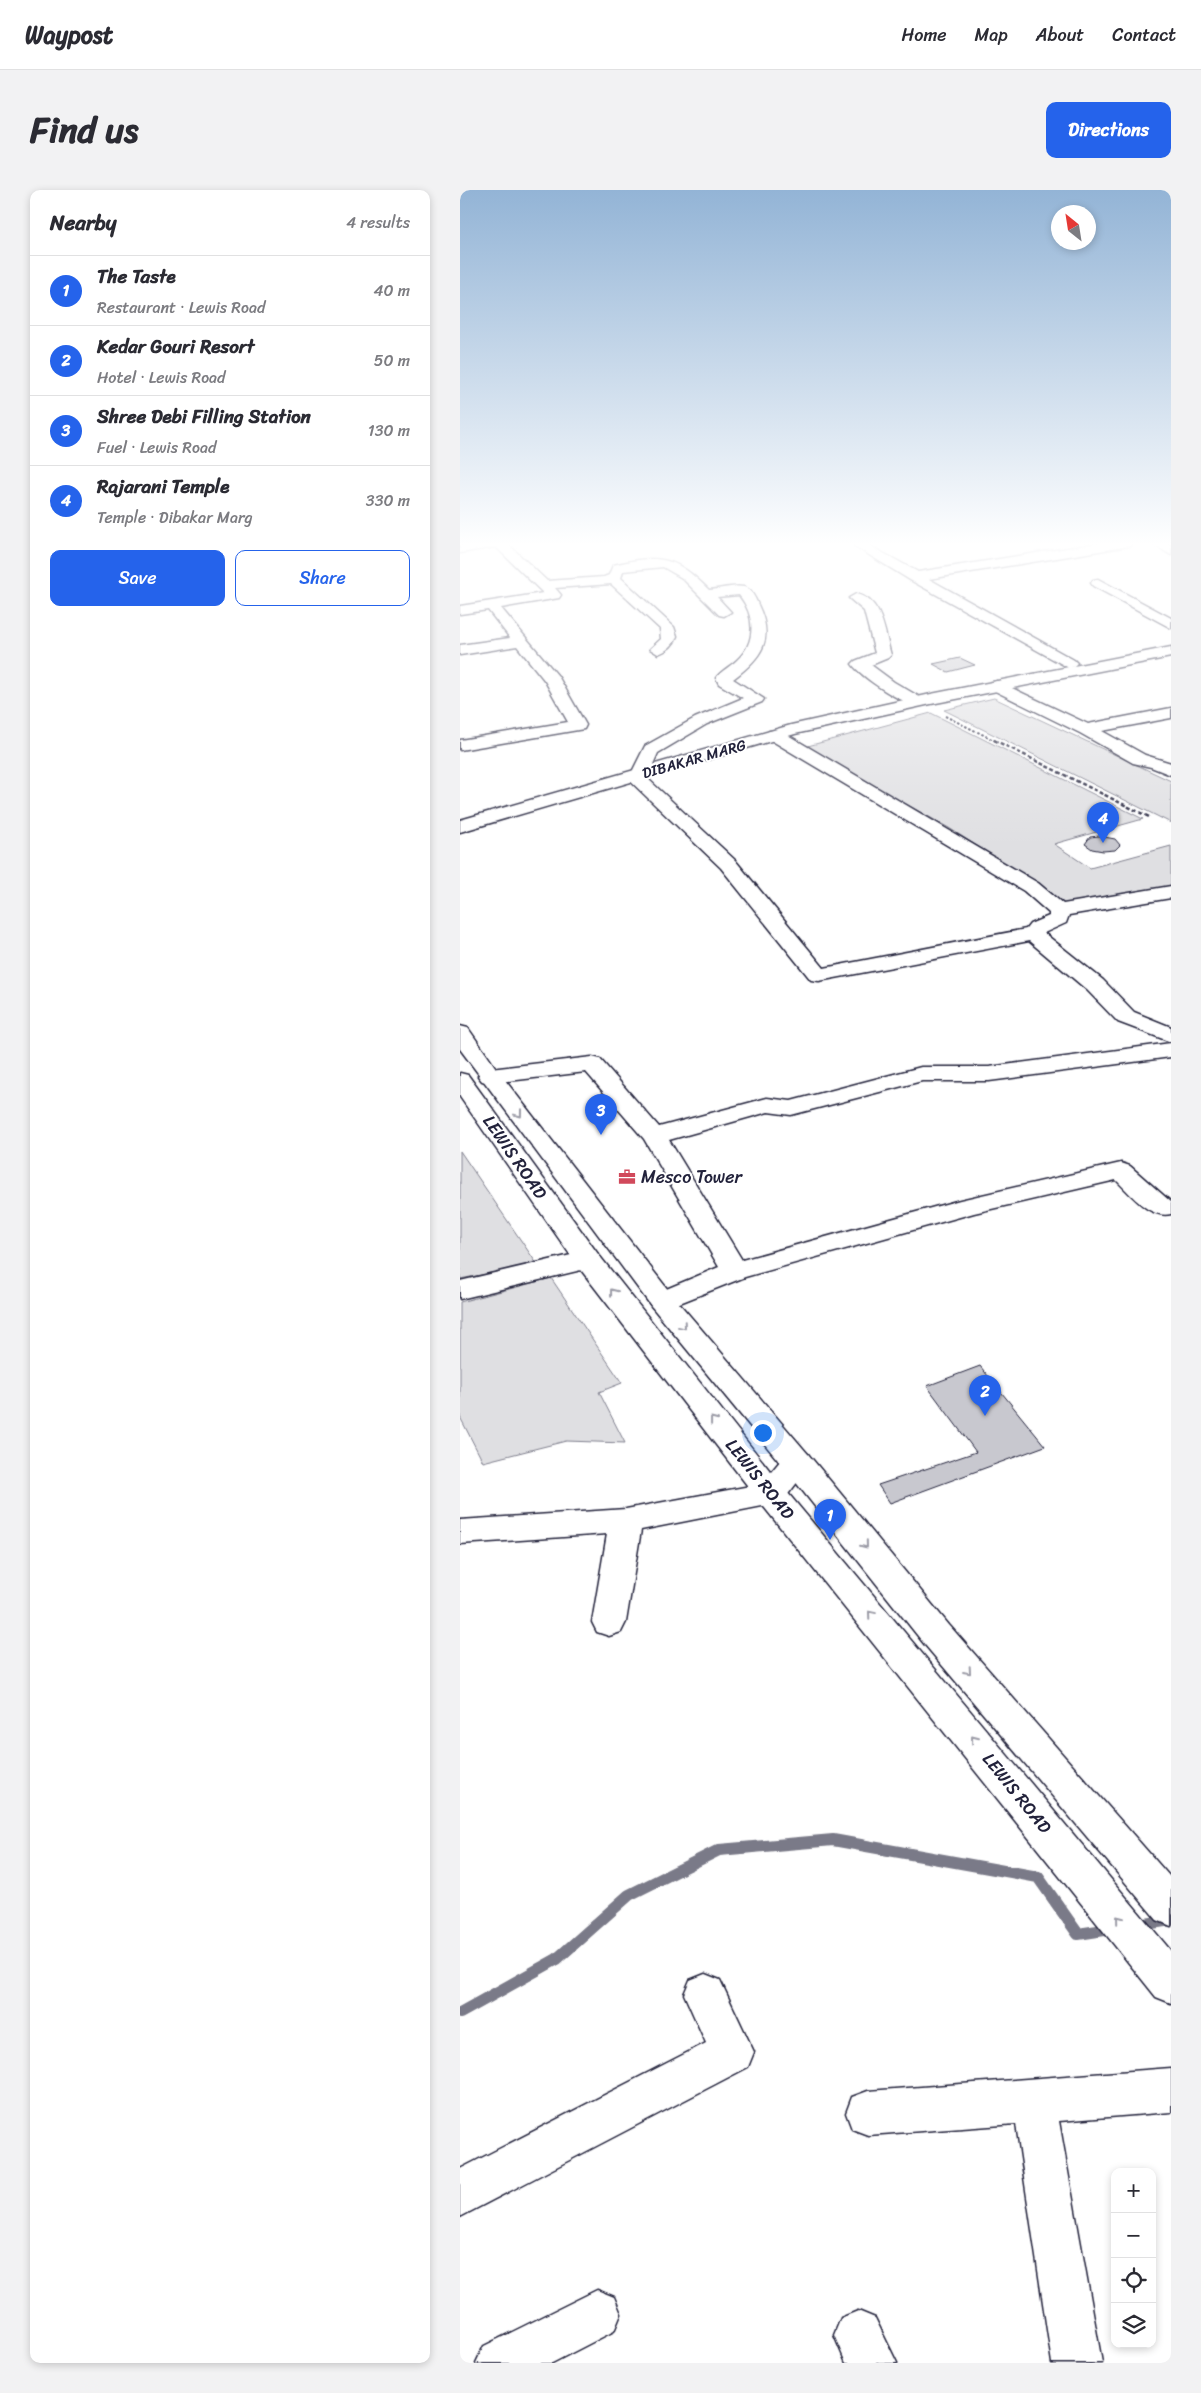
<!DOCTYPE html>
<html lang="en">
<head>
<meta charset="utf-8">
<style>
  :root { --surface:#fff; --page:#f2f2f3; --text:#2b2b33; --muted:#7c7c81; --line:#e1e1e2; --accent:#2563eb }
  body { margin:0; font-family:Sriracha,sans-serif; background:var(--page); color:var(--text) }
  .controls { position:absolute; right:15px; bottom:15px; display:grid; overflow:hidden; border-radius:10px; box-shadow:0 2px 8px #0003 }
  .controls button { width:45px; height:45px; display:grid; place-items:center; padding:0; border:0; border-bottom:1px solid var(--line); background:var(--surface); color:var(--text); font:25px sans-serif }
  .compass { position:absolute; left:591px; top:15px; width:45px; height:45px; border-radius:50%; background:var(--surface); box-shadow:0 2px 8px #0003; rotate:330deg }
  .you { position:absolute; left:302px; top:1242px; width:18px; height:18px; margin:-12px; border:4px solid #fff; border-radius:50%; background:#1a73e8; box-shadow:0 0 0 8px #1a73e833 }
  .badge { display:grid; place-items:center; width:32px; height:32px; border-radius:50%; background:var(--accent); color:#fff; font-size:16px; font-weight:700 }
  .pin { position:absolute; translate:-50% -41px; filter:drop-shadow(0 1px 2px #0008) }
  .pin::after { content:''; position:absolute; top:26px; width:18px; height:15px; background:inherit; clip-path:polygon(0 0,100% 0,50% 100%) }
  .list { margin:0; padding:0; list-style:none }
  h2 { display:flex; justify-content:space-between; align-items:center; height:65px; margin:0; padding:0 20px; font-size:21px }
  h2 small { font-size:16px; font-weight:400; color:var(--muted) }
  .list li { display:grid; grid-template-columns:32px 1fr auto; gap:15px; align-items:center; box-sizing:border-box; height:70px; padding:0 20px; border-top:1px solid var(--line) }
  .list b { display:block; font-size:19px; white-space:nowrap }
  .list p { margin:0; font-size:16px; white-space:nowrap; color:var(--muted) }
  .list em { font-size:16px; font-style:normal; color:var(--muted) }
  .actions { display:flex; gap:10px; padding:15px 20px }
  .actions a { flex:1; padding:11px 0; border:1px solid var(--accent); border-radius:10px; text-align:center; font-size:18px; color:var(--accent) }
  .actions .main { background:var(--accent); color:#fff }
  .icon { flex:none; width:28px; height:28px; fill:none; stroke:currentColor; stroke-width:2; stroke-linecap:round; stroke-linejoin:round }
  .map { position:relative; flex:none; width:711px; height:2173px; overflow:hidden; border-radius:10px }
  header { display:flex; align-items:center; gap:30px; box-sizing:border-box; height:70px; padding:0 25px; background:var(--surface); border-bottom:1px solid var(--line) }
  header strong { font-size:24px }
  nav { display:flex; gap:28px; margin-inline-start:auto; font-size:18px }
  .intro { display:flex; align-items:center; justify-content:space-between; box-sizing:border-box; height:120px; padding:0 30px }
  h1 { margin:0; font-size:35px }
  .button { padding:12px 22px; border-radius:10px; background:var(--accent); color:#fff; font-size:18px; font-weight:700 }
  main { display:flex; gap:30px; padding:0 30px }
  aside { flex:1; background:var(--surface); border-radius:10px; box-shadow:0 2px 8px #0003 }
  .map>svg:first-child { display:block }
</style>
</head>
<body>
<header>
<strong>Waypost</strong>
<nav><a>Home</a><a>Map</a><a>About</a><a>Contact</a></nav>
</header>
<div class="intro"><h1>Find us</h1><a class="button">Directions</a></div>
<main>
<aside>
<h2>Nearby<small>4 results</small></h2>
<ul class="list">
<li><span class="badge">1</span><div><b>The Taste</b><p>Restaurant · Lewis Road</p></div><em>40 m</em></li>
<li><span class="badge">2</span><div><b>Kedar Gouri Resort</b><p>Hotel · Lewis Road</p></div><em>50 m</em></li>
<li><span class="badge">3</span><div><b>Shree Debi Filling Station</b><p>Fuel · Lewis Road</p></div><em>130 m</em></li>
<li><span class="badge">4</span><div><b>Rajarani Temple</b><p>Temple · Dibakar Marg</p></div><em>330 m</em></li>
</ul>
<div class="actions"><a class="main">Save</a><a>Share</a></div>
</aside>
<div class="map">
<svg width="711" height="2173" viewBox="0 0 711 2173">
  <rect width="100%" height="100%" fill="#fff"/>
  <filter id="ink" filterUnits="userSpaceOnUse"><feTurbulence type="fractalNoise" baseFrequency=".02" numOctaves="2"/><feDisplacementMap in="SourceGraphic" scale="10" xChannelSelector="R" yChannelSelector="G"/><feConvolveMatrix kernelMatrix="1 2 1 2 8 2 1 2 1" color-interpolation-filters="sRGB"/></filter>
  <g filter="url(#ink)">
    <path fill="#dfdfe2" stroke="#80808e" d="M534,508l177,83v42l-227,-113z
      M471,523l212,106 -89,25 36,24 81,-22v42l-107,17 -17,-14 -98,-63 -145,-81z
      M0,961l77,113 -77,15z
      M91,1088l71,105 -23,9 26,51 -59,-2 -83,21 -23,-45v-115z"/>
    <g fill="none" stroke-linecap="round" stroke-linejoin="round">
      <path stroke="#7a7a88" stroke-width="12" d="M679,1735l32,-5
        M0,1823l97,-54 72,-64 90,-45 114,-10 205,37 40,57 33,-5"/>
    </g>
    <path fill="#c8c8cf" stroke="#22223b" d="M500,468l15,7 -27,7 -15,-8z
      M639,646l16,3 5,6 -5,5 -12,1 -11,-2 -7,-5 5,-7z
      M520,1176l65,80 -155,57 -12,-18 98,-33 -49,-66z"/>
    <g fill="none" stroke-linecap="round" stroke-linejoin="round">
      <g stroke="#22223b" stroke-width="3">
        <path id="minor" d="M20,352h31l-2,3 38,36 57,-4 5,-2 4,-10c47,-11 62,-9 96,25 11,-1 25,-5 35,-3 7,2 12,12 14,18 17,35 4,52 -25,74l31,20 -2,3 -55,22 -49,29 -11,25 88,82 89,108 202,-39 4,-5 19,-8v-3l-25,-22 -255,-152 -2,-4 2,-4h12l257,152 25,21 108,-18v12l-102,17 -3,8 -22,10 59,47 31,32 37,15v15l-53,-20 -31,-32 -58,-49 -210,40 -8,-1 -90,-112 -95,-91 6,-5 13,-26 50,-28 48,-20 -24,-14 -3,-6c5,-7 15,-12 21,-18 20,-18 18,-45 2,-65l-22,2 14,15 -7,4 -5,-1 -37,-37 -19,-11 -40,4 -2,7 53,49 3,9c-3,9 -10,15 -19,18l-8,-5 11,-10 -1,-10 -49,-45 -56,4 6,7 -2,3 -58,10 57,68 28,49 -2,4 -6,1 -118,20v-10l108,-18 -23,-41 -28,-35 -57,9v-10l50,-7 -22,-28 -28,4v-8l83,-13 -47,-46 -36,6v-8z
          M388,352h15l55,30 187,-30h30l-6,4 -200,33 145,81 3,3 -3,3 -5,2 -159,-88z
          M690,352h15l6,3v10z
          M638,389l73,39v10l-78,-42 -2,-3 2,-3z
          M396,404c27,6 28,38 35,61l-3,3 -17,7 23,17 29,17 2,3 -2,3c-15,4 -62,-28 -71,-41l3,-3 20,-8 -11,-42 -15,-13z
          M537,491l91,43 83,-16v10l-69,13 43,24 26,8v12l-20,-8 -18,-4 -53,-30 -89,-44 -2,-3 2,-3z
          M711,853v14l-182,24h-67l-131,34 -23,-3 -99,28 73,120 218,-60 161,-37 9,3 41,36v12c-22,5 -40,-20 -55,-34l-142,33 -229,64 -83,33 -10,-3 -4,-6 4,-6 67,-28 -75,-128 -58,-67 -96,11 -8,-2 -4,-5 4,-5 8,-2 102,-12 8,2 59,68 108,-29 24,3 130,-34h68z
          M128,1061l10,3 4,6 -4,6 -138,33v-18z
          M337,1261l11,3 5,8 -31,40 -141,28 -15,92 -5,10 -12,4 -12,-4 -5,-10 15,-88 -147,10v-24l166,-11 135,-25 25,-30z
          M245,1784l15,6 34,72 -6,15 -288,150v-48l246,-126 -22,-49 6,-14z
          M711,1878v44l-112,9 43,242h-50l-36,-239 -148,11 -16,-6 -6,-16 6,-16 16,-6z
          M137,2100l17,7 7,17 -7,17 -62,32h-76l8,-17z
          M398,2121l17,7 22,45h-51l-12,-28 7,-17z"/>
      </g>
      <g stroke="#22223b" stroke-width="3">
        <path id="major" d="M711,457v10l-240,47 -136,30 -335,98v-12l331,-95 140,-31z
          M0,836l8,2 30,43 174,224 136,159 141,171 222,253v48l-14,-6 -232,-275 -139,-175 -134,-163 -192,-258z
          M0,883l8,2 130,179 184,232 389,465v52l-15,-6 -396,-495 -182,-236 -118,-169z"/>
      </g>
      <path stroke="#22223b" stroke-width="2" stroke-dasharray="2.5 2" stroke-linecap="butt" d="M485,526l51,25"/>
      <path stroke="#22223b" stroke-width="2.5" stroke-dasharray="4 2.5" stroke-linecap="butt" d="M534,550l157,78"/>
      <use href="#minor" fill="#fff" fill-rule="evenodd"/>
      <use href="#major" fill="#fff" fill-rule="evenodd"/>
    </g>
    <defs><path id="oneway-chevron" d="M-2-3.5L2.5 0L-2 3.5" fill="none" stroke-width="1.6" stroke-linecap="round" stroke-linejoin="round" transform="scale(1.25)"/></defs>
    <g stroke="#9c9ca7">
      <use href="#oneway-chevron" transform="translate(59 924) rotate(53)"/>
      <use href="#oneway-chevron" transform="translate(153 1102) rotate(-128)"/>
      <use href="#oneway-chevron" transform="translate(223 1136) rotate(50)"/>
      <use href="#oneway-chevron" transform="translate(253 1230) rotate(-128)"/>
      <use href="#oneway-chevron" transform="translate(405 1355) rotate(51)"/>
      <use href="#oneway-chevron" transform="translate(411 1424) rotate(-130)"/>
      <use href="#oneway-chevron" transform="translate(508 1481) rotate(49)"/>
      <use href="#oneway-chevron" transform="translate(514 1549) rotate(-129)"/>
      <use href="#oneway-chevron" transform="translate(659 1729) rotate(-129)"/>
    </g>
  </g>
  <linearGradient id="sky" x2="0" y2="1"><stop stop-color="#93b4d6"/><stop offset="0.54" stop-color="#fff"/><stop offset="1" stop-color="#fff" stop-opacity="0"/></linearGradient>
  <rect width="711" height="656" fill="url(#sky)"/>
  <defs>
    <g id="office-bare" transform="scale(1.35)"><path d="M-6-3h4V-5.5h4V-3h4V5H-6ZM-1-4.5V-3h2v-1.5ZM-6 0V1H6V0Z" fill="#d1495b" stroke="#fff" stroke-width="2.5" paint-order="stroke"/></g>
  </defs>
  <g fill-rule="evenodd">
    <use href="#office-bare" x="167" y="987"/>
  </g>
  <g text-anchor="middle" stroke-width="4" stroke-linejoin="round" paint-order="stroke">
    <g font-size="15" fill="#22223b" stroke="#fff">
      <text transform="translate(234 569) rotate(-16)" y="5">DIBAKAR MARG</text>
    </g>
    <g font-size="18" fill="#22223b" stroke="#fff">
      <text transform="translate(55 967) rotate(55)" y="6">LEWIS ROAD</text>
      <text transform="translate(300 1289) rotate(51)" y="6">LEWIS ROAD</text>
      <text transform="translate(557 1603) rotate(51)" y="6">LEWIS ROAD</text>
    </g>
    <g font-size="18" fill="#22223b" stroke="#fff" text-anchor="start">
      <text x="181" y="993">Mesco Tower</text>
    </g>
  </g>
</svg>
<div class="controls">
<button>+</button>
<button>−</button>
<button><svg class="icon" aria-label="locate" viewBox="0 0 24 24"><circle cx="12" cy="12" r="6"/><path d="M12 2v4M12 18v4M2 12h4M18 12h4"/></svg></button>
<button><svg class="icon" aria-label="layers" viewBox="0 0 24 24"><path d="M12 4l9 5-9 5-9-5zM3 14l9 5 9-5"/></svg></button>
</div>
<svg class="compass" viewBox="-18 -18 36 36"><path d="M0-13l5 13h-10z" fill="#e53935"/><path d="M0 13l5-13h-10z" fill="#7c7c81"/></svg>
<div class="you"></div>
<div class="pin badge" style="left:370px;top:1350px">1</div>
<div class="pin badge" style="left:525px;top:1226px">2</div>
<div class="pin badge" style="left:141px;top:945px">3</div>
<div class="pin badge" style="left:643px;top:653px">4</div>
</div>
</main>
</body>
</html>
